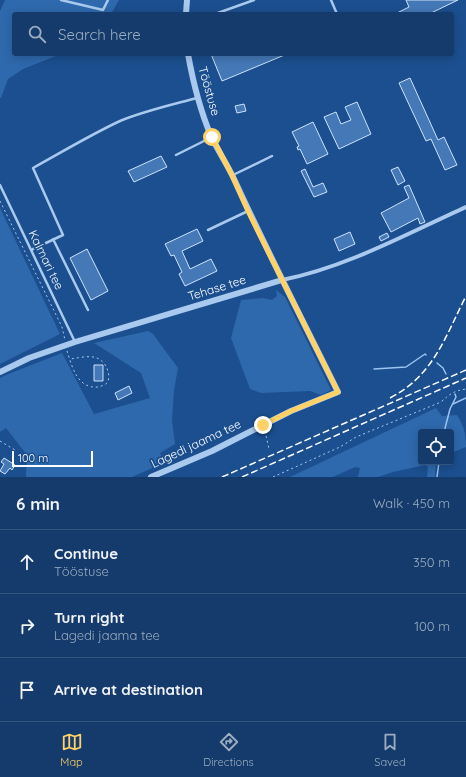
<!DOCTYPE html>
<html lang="en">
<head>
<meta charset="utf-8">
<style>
  :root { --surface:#143b6b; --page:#214673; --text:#f1f3f6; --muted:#9dadc1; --line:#33557e; --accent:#ffd166 }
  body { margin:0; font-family:Quicksand,sans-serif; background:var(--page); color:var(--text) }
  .controls { position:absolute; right:12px; bottom:12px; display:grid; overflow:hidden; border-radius:4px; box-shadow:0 2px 10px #0003 }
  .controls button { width:36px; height:36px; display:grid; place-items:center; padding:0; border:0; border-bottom:1px solid var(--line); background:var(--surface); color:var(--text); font:20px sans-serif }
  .scale { position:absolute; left:12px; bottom:10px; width:81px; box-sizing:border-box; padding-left:4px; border:2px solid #fff; border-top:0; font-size:11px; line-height:14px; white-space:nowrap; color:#fff; -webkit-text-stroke:3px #1b4f8f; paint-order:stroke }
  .stop { position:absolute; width:12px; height:12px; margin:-9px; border:3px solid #ffd166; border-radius:50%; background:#fff }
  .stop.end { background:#ffd166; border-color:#fff; box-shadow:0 1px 4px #0008 }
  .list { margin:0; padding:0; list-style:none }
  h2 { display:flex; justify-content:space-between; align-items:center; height:52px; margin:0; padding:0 16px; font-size:17px }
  h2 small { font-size:13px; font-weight:400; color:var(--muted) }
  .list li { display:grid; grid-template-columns:26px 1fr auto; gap:12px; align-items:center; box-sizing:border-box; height:64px; padding:0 16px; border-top:1px solid var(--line) }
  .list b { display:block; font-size:15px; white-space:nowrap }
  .list p { margin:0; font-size:13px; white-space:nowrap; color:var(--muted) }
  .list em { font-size:13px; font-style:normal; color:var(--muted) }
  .icon { flex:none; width:22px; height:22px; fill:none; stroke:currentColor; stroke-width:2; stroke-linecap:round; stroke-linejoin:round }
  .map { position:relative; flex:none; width:466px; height:477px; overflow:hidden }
  .search { position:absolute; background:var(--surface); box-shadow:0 2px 10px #0003; left:12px; right:12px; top:12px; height:44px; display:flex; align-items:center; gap:10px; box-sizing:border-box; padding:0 14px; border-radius:4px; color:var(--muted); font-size:15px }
  .sheet { height:244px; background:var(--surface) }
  nav { display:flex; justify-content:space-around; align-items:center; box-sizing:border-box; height:56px; border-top:1px solid var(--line); background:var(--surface); font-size:11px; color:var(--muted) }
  nav a { display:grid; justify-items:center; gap:2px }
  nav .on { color:var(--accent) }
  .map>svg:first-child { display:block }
</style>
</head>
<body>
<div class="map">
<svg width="466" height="477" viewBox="0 0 466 477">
  <rect width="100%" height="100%" fill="#1b4f8f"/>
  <path fill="#2e69ad" d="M5,0h114l-8,14h-97v40h47l-38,15 -15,10 -7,19h-1v-87z
    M0,208l60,126 -60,30z
    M276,290l9,7 46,93 -10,5 -11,-4 -49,2 -11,-4 -19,-51 10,-38 22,-2 9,2 5,-4z
    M148,331l5,3 25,34 -4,23 -2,30 3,23 -15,9 6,9 -34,15h-106l1,-22 -21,-27 -6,4v-54l6,-3 56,-22 32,61 56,-16 -9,-25 -47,-30z
    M436,408l6,8 15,-1c7,12 9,18 9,32l-15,6v-21h-30v30h15l-1,15h-8l1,-10 -3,-2 -32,7 -15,5h-20l2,-9 -5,-1 -22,10h-43z"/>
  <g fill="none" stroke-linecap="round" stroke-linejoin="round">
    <path stroke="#9cc4f0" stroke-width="1.5" d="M437,363l6,5 3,6
      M374,369l32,-2 19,-13 1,1
      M453,404l13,-6
      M444,432l6,-23 6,-12 -1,-3
      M437,477l2,-15"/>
  </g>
  <path fill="#4478b7" stroke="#cfe3fa" d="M406,0h52l-29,14h-34l14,-7z
    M211,54h76l-65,27z
    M410,78l28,62 6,-3 13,28 -12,5 -14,-31 -5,2 -27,-58z
    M357,102l14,32 -32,15 -15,-32 12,-5 5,12 10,-4 -6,-13z
    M244,104l2,7 -9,2 -2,-7z
    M313,122l15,32 -21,10 -7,-15 -2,1 -1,-3 2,-1 -7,-14z
    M161,156l6,11 -33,15 -6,-11z
    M398,167l7,14 -7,4 -7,-15z
    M305,169l8,18 10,-4 4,9 -13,5 -13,-26z
    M409,185l16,37 -5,2 -2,-6 -27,14 -10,-19 28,-15 -5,-11z
    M197,229l6,12 -21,10 8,18 21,-10 6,12 -32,15 -6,-12 3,-2 -8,-17 -3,1 -6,-12z
    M350,232l5,12 -16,7 -5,-12z
    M387,233l2,4 -8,4 -2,-4z
    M87,249l21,42 -17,9 -21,-42z
    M94,365h9v16h-9z
    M129,386l3,7 -14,7 -3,-7z
    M4,458l11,7 -3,5 -2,-2 -5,6 -5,-3 4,-7 -3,-2z"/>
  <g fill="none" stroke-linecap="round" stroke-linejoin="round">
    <path stroke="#a9c9ee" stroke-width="1" stroke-dasharray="2 3" stroke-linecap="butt" d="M0,201l62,126 3,13
      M67,351c5,15 10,38 31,36 3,-1 9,-2 10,-6 3,-8 -3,-20 -11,-23 -8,-3 -19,0 -27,1
      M265,431l4,18
      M0,441l15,9
      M273,477l67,-30 16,-10 85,-35c10,-9 13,-11 25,-13"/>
    <path stroke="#a9c9ee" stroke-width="2.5" d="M61,0l42,10 5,-10
      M331,0l6,14
      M215,14l39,-14
      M176,155l36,-18
      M233,175l39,-19
      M0,185l75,157
      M208,230l40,-19
      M53,239l35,71
      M31,250l32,-15 -30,-67c29,-16 57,-33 87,-47 24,-10 51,-16 77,-23"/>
    <path stroke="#a9c9ee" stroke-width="4" d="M282,280c65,-13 124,-46 184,-73"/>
    <path stroke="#a9c9ee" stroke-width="6" d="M186,14l1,-14
      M0,372l29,-14 46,-16 207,-62
      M151,477l61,-26 79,-40 47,-19c-35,-71 -71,-141 -104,-213 -7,-15 -16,-28 -23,-43 -11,-26 -18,-54 -23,-82"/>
    <path stroke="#fff" stroke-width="1.5" stroke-dasharray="7 3" stroke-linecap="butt" d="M390,398c44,-23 55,-61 76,-102
      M222,477l244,-107
      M242,477l224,-99"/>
  </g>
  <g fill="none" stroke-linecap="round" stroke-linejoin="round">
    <path stroke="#ffd166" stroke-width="5" d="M212,137l20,38 16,36 90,181 -47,19 -28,14"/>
  </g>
  <g text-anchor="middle" stroke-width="4" stroke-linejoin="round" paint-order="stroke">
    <g font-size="12" fill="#fff" stroke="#1b4f8f">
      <text transform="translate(209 91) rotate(74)" y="4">Tööstuse</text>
      <text transform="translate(46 260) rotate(64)" y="4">Kalmari tee</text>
      <text transform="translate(217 288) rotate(-17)" y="4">Tehase tee</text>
      <text transform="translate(196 444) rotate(-25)" y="4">Lagedi jaama tee</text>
    </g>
  </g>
</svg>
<div class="controls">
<button><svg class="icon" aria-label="locate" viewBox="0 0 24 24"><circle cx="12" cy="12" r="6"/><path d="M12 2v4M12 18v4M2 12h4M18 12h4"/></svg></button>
</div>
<div class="scale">100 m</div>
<div class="stop" style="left:212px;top:137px"></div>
<div class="stop end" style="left:263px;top:425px"></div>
<div class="search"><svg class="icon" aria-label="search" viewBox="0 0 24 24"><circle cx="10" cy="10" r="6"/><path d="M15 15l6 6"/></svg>Search here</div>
</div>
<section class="sheet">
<h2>6 min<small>Walk · 450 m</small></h2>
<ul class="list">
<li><svg class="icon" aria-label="ahead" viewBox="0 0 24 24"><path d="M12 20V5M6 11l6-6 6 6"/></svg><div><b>Continue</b><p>Tööstuse</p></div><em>350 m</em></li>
<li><svg class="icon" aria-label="right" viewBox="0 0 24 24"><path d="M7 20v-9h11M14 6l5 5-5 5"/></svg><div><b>Turn right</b><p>Lagedi jaama tee</p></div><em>100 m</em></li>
<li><svg class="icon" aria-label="arrive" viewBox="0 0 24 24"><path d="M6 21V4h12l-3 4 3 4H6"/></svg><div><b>Arrive at destination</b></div></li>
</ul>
</section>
<nav>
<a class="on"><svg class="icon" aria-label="map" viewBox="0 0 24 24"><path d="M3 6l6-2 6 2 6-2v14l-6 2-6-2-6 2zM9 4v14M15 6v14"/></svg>Map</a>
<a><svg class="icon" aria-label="directions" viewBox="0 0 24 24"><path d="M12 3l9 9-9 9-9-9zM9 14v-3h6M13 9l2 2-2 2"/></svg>Directions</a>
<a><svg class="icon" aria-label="saved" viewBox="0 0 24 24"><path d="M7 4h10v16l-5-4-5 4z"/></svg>Saved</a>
</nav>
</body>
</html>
